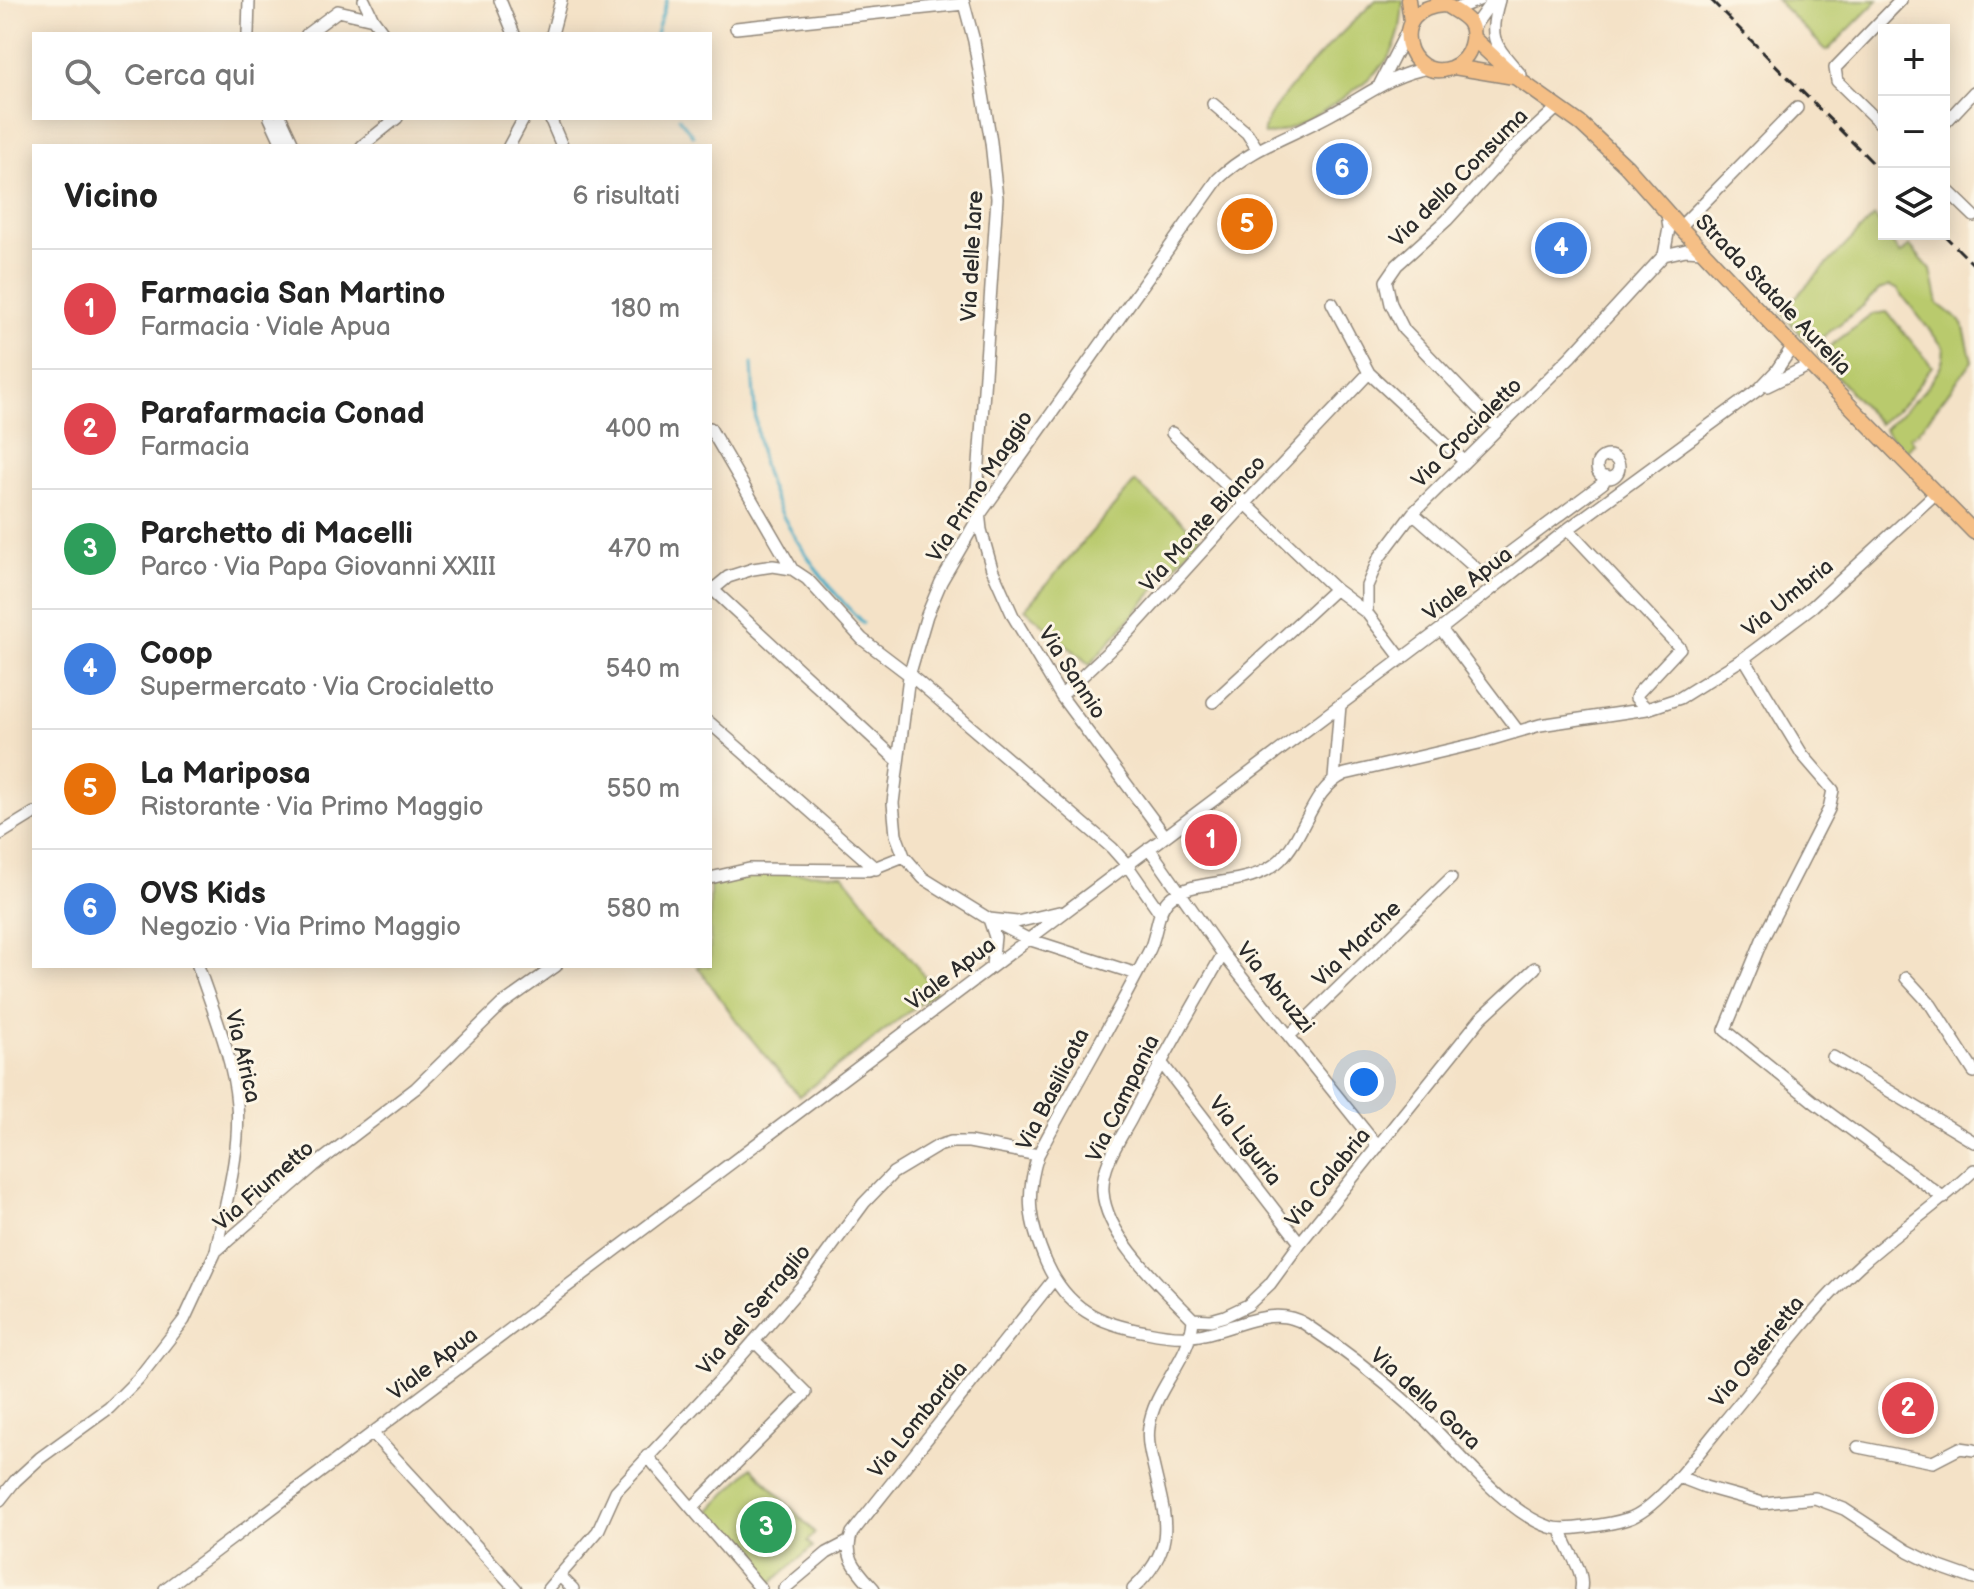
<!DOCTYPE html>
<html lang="it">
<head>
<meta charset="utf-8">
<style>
  :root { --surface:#fff; --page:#f6f6f6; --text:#222; --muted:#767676; --line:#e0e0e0; --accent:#c8321e }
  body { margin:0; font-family:"Balsamiq Sans",sans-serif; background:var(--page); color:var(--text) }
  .controls { position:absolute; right:24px; top:24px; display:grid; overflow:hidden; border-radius:0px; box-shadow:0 4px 20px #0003 }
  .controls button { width:72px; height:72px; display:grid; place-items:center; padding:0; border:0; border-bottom:2px solid var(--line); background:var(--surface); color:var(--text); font:40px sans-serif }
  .you { position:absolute; left:1364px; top:1082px; width:28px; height:28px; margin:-20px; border:6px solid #fff; border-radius:50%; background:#1a73e8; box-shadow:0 0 0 12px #1a73e833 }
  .badge { display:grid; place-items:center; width:52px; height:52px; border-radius:50%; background:var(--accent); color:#fff; font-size:26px; font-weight:700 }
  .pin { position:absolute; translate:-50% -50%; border:4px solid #fff; box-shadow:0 2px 8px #0006 }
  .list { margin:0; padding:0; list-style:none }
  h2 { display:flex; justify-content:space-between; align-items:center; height:104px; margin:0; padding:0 32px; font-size:34px }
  h2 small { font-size:26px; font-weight:400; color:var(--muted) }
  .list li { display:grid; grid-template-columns:52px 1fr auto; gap:24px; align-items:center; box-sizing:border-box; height:120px; padding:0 32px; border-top:2px solid var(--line) }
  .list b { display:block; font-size:30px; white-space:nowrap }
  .list p { margin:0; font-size:26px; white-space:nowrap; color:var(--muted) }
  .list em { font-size:26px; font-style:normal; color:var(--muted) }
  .icon { flex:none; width:44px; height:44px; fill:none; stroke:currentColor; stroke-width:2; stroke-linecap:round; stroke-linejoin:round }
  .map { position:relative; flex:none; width:1974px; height:1589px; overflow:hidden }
  .search { position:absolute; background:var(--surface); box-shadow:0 4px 20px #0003; left:32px; top:32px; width:680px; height:88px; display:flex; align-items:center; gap:20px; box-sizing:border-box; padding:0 28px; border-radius:0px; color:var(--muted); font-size:30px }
  .panel { position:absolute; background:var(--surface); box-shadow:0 4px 20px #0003; left:32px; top:144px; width:680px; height:824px; border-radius:0px }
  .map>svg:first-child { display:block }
</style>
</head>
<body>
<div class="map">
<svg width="1974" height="1589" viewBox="0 0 1974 1589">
  <rect width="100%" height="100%" fill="#fcf5e5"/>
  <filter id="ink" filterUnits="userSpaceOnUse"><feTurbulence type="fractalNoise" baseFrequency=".0125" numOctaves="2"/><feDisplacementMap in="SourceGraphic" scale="16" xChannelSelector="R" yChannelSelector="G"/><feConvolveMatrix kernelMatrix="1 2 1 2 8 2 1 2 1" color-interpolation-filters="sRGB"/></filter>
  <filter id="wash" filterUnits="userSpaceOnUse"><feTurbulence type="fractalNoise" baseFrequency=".006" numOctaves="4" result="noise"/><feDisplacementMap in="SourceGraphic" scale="32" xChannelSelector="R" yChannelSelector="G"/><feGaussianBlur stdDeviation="1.8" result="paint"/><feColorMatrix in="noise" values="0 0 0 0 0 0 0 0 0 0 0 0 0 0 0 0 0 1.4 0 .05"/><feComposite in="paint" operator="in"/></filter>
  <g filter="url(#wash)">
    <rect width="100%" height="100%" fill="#f4e2c7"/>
    <path fill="#b9ca6d" stroke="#727a4c" stroke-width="2" d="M1376,0h27c-1,19 -3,38 -13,55 -15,27 -95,79 -126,80 -6,-24 91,-115 112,-135z
      M1776,0h102l-51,51z
      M1874,216l26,38 10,-8 21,24 7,34 25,19 9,38 -54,71 -8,5 4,6 -9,10 -21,-24c19,-18 65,-54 59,-82l-46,-58 -7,-3 -11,4 -16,16 -52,40 -30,-34z
      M1887,312l45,54 -26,36 -27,22 -61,-69 55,-41z
      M1135,482l65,55 -110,128 -65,-56z
      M760,872l83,2 93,117 -137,105 -61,-73 -41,-57h13v-83z
      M752,1467l63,66 -7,8 5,6 -42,36 -61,-73z"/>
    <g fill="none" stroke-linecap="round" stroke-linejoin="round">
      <path stroke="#44aac4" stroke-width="3" d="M656,34l11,-34
        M679,118l14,18
        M752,363c2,35 3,71 12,105 14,54 59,116 99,155"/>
    </g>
  </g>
  <g filter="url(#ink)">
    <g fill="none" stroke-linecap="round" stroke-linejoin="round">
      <g stroke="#908679" stroke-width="14">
        <path id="minor" d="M364,0l9,19 11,15
          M500,0l14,34
          M963,0l11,41 17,101 6,56 -20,295 4,37 11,39 21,47 48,80 104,140
          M1499,0c-12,41 -4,44 22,75
          M1456,9l23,-9
          M736,28l228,-24
          M1472,29l21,-29
          M248,34l1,-34
          M307,34l31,-23 35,8
          M552,34l9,-34
          M1380,84l27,-53
          M1213,104l34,29 11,17
          M270,118l13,28
          M281,118l13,28
          M550,118l12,28
          M1944,124l30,-32
          M1884,127l-47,-46 -2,-13 66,-68
          M362,146l35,-28
          M509,146l15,-28
          M1944,187l30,29
          M1680,227l117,-119
          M1664,255l22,-5 16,1
          M1332,303l37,70 95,88
          M1767,386l43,-21
          M710,428l82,141
          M1498,428l-94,-98 -13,-26 -5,-23 11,-16 50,-45 63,-69 48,-44
          M1172,433l163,156 32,24
          M1597 467a11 11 0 1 1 22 0a11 11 0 1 1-22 0Z
          M1937,492l-124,114 -69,52 -64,40 -33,11 -107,16 -61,18 -134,31c-34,15 -39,61 -65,86 -31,30 -89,16 -112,40 -12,13 -11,36 -19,51 -35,69 -75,135 -111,204 -13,41 -9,67 8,107 21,47 53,62 101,70 14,3 31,5 45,4 37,-3 79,-34 113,-12 38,25 75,54 108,84 38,34 90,104 137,119 14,5 62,-3 77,-8 30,-8 75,-71 96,-96 45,-53 85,-111 136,-157 37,-34 79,-61 115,-96
          M1413,513l67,59 5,-1 118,-88 3,-6
          M1568,529l112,119 -42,45 -2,5 11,11
          M710,587l188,174
          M710,592l18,-15 25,-8 20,-3 19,3 15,10 55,60 54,41 196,168 15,17 34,49
          M1441,629l77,102
          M1744,658l58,96 31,36 -4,19 -67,131 -37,90 89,72 130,96
          M1402,659l-35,-46v-27l12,-28 34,-45 158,-157 93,-101 5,-27 -2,-15
          M1061,696l66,-62 119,-131 123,-130
          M1213,702l122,-113
          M710,723l166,146
          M1334,779l6,-74
          M0,834l34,-21
          M1149,848l74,106 155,193
          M710,878l39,-9 120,1 35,-14
          M198,966c14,41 36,95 39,138 4,48 -12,100 -21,147
          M992,966l3,-29 -6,-18 28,3 42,-10
          M1137,974l-109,-35 -39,-20 -66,-41 -19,-22 -8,-21 -3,-32 16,-127 18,-61 14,-33 40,-69 237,-334c33,-32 77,-44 117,-67 32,-17 57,-38 94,-44
          M1906,978l25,27 43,67
          M1289,1036l162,-158
          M1833,1057l141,85
          M1160,1061l140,182
          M1193,1319l18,1 14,-4 23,-11 22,-21 30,-41 181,-225 54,-50
          M372,1433l144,156
          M1858,1447l75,15 27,-14 14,2
          M647,1456l114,133
          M1679,1477l26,10 58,16 52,-5 29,11 64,42 32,16 34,12
          M0,1500l15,-19 25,-23 69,-50 29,-29 46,-59 32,-69 98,-85 102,-78 85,-83 55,-39
          M693,1507l113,-114 -52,-52
          M1561,1529c4,21 24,39 20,60
          M560,1576l13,13
          M165,1589l1276,-960 127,-100 191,-140 17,-18 17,-25
          M548,1589l50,-58 18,-40 106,-113 86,-99 56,-76 29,-30 45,-27 13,-4h18l69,13
          M784,1589l43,-36 21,-11
          M874,1589c-15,-17 -32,-32 -22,-56l202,-254
          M1133,1589c46,-43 32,-71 20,-125 -3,-11 -6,-25 -4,-37 5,-39 42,-68 44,-108 -30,-31 -87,-82 -90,-127 -2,-25 16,-51 28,-73 29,-56 60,-110 92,-165"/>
      </g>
      <g stroke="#908679" stroke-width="17">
        <path id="major" d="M1408,0l3,21
          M1439,0c16,14 40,16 32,45 -2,10 -10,19 -20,23 -44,16 -67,-60 -7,-63
          M1473,38l42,39 66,47 45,42 54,61 130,138 164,167
          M1454,67l60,10"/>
      </g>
      <use href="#minor" stroke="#fff" stroke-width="11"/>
      <use href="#major" stroke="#f5bf86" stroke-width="14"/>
      <path stroke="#2b2b2b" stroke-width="3" stroke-dasharray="12 6" stroke-linecap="butt" d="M1711,0l173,174
        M1943,234l31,31"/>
    </g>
  </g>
  <g text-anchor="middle" stroke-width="6" stroke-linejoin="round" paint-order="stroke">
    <g font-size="22" fill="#2b2b2b" stroke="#fcf5e5">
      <text transform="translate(1458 177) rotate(-45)" y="8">Via della Consuma</text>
      <text transform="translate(971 256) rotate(-87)" y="8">Via delle Iare</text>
      <text transform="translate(1774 294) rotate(46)" y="8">Strada Statale Aurelia</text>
      <text transform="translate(1466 432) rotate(-45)" y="8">Via Crocialetto</text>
      <text transform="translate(979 486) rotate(-57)" y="8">Via Primo Maggio</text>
      <text transform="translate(1202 523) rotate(-48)" y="8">Via Monte Bianco</text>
      <text transform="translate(1467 583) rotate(-38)" y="8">Viale Apua</text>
      <text transform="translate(1787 597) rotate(-39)" y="8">Via Umbria</text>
      <text transform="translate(1073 672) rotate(57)" y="8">Via Sannio</text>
      <text transform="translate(1356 943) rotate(-44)" y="8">Via Marche</text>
      <text transform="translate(950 973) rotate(-37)" y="8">Viale Apua</text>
      <text transform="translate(1276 987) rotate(51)" y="8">Via Abruzzi</text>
      <text transform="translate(244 1056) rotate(77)" y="8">Via Africa</text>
      <text transform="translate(1052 1089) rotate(-63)" y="8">Via Basilicata</text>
      <text transform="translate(1122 1098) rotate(-64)" y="8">Via Campania</text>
      <text transform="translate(1246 1140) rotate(53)" y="8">Via Liguria</text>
      <text transform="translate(1327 1177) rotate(-51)" y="8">Via Calabria</text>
      <text transform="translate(263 1185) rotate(-41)" y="8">Via Fiumetto</text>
      <text transform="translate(753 1309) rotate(-50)" y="8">Via del Serraglio</text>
      <text transform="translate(1756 1351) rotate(-51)" y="8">Via Osterietta</text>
      <text transform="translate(432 1363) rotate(-37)" y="8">Viale Apua</text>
      <text transform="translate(1426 1398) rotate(42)" y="8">Via della Gora</text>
      <text transform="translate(917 1419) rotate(-51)" y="8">Via Lombardia</text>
    </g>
  </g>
</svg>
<div class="controls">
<button>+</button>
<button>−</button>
<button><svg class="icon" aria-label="layers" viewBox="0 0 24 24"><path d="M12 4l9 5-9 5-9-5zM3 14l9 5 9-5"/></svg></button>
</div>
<div class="you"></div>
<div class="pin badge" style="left:1211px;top:840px;background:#e0444e">1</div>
<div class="pin badge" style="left:1908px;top:1408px;background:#e0444e">2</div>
<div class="pin badge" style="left:766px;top:1527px;background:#2e9e5b">3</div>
<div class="pin badge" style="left:1561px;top:248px;background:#3f7fe0">4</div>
<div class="pin badge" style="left:1247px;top:224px;background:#e8710a">5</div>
<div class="pin badge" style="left:1342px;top:169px;background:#3f7fe0">6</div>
<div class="search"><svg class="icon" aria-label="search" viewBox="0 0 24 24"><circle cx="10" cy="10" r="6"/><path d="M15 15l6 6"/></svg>Cerca qui</div>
<section class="panel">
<h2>Vicino<small>6 risultati</small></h2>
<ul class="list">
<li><span class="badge" style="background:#e0444e">1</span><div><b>Farmacia San Martino</b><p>Farmacia · Viale Apua</p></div><em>180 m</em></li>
<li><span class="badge" style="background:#e0444e">2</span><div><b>Parafarmacia Conad</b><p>Farmacia</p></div><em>400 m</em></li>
<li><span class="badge" style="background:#2e9e5b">3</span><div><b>Parchetto di Macelli</b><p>Parco · Via Papa Giovanni XXIII</p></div><em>470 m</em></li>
<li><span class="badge" style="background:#3f7fe0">4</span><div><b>Coop</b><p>Supermercato · Via Crocialetto</p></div><em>540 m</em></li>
<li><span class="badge" style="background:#e8710a">5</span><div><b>La Mariposa</b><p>Ristorante · Via Primo Maggio</p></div><em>550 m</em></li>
<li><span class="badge" style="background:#3f7fe0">6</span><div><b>OVS Kids</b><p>Negozio · Via Primo Maggio</p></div><em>580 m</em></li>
</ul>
</section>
</div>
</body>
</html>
